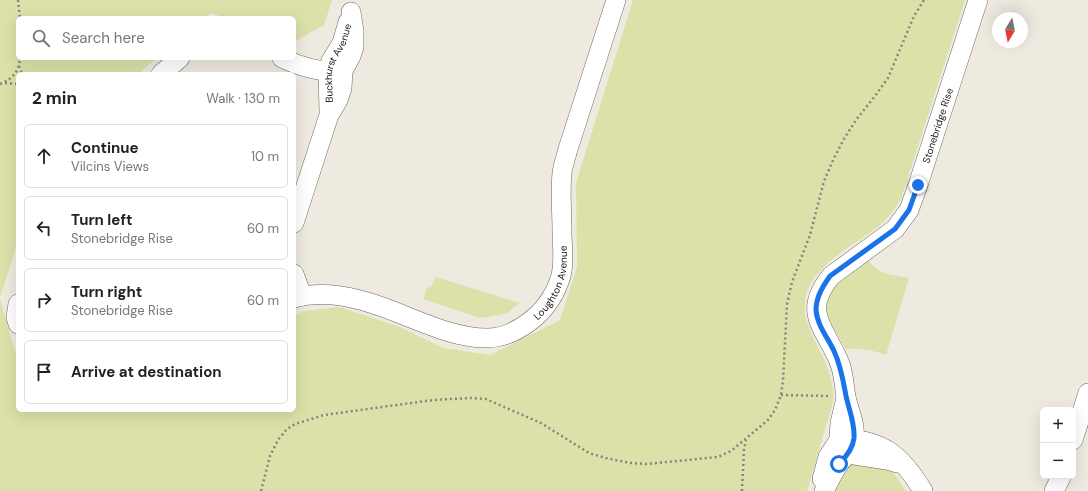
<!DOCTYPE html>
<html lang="en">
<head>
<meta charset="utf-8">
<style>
  :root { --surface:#fff; --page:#f2f2f2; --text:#222; --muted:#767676; --line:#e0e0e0 }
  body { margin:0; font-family:"DM Sans",sans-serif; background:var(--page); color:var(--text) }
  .controls { position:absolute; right:12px; bottom:12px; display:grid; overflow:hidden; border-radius:6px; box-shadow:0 4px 16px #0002 }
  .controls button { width:36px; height:36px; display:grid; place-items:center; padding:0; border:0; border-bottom:1px solid var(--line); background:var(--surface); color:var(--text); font:20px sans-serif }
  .compass { position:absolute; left:992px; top:12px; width:36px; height:36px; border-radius:50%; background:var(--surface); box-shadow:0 4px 16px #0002; rotate:190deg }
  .stop { position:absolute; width:12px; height:12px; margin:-9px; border:3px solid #1a73e8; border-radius:50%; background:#fff }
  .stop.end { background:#1a73e8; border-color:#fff; box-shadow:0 1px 4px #0008 }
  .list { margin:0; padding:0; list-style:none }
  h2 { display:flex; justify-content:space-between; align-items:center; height:52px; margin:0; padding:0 16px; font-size:17px }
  h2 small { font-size:13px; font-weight:400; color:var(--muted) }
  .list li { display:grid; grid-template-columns:26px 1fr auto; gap:12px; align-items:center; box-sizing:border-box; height:64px; margin:0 8px 8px; padding:0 8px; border:1px solid var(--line); border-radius:6px }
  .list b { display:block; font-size:15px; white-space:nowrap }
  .list p { margin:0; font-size:13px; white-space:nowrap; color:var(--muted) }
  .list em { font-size:13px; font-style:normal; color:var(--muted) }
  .icon { flex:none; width:22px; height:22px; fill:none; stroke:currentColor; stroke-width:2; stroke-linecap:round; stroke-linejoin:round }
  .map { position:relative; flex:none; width:1088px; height:491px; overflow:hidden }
  .search { position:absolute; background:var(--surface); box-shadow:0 4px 16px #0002; left:16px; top:16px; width:280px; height:44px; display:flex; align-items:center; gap:10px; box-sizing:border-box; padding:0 14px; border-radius:6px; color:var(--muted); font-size:15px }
  .panel { position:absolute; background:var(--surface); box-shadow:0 4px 16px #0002; left:16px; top:72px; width:280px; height:340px; border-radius:6px }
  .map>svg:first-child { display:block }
</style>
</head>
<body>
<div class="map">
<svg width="1088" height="491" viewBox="0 0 1088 491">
  <rect width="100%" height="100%" fill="#efeae0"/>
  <path fill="#dce1a9" d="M0,0h332l-8,25 -27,15 -3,-1v-21h-67l-16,-5 -6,5h-187v40h139l-19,16h-120v167l-18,57z
    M633,0h332l-64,199c-7,10 -12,19 -21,26 -26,21 -71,41 -75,76 0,5 -1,9 0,13 7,31 31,54 28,88l-26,89h-807v-192l16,56h2v55h276v-94l10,-5 35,-4 58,19 47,22 46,7 70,-35 17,-53 -1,-84z
    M868,260c13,16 22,14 41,18l-23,77c-14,-5 -25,-7 -40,-6l-14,-24 -6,-16 2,-13 6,-12z
    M436,277l77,24 7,2 -11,9 -9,3 -20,3 -57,-19 4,-11 4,-1z
    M861,462l31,9 14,20h-73l18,-28z"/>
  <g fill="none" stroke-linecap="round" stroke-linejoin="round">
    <g stroke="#6b675f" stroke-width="20">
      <g id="street">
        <path d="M282,58c19,9 36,14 57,14"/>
        <path d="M161,74l19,-16"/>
        <path id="s1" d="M329,111l-1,-39 3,-11 11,-18 6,-21"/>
        <path d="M294,223l35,-108 9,-15 4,-12 1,-17 8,-15 3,-9v-16l-3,-19"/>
        <path d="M294,274l8,22"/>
        <path id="s2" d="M294,298c22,-6 44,-4 66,2 41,10 84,38 127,38 15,0 30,-7 42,-16 15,-11 25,-25 31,-43 5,-15 2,-33 2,-48 0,-19 -2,-39 0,-58 1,-8 4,-16 6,-24l48,-149"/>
        <path d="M18,304l-2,13 2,7"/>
        <path d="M839,440c42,-3 63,16 84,51"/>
        <path d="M1073,440l15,-47"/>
        <path d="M842,445l6,9 39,6 10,3"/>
        <path d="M822,479l6,-22 11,-17 1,-17 6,-25"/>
        <path id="s3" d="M824,491c5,-9 9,-19 15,-27 6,-8 13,-14 15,-25 2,-15 -5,-28 -8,-42 -2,-11 -2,-22 -6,-33 -13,-35 -40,-50 -9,-88l64,-47 14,-19 9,-25 60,-185"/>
        <path d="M1054,491l7,-14"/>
      </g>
    </g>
    <path stroke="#87837d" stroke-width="2.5" stroke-dasharray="2 3" stroke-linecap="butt" d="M18,0l2,18
      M19,66l3,8
      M5,83l13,1
      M0,84c13,-5 19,-13 20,-26
      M781,395l47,1
      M261,491l9,-35 8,-16 9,-11 8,-5 29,-9 109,-15 37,-2 16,1 55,24 48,30 17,5 24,5 17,1 71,-7 13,-6 37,-31 7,-10 6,-15 2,-14 4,-77 5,-22 18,-47 14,-54 10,-23 10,-19 12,-19 19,-24 13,-18 26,-62 10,-16
      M742,491l2,-41 2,-10"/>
    <use href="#street" stroke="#fff" stroke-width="19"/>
  </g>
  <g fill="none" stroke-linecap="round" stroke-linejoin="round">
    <path stroke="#1a73e8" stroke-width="5" d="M839,464c7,-7 14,-15 15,-26 1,-15 -5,-28 -8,-42 -3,-16 -5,-30 -12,-45 -6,-13 -17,-26 -18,-41 0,-13 7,-24 14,-34l65,-47 14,-19 9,-25"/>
  </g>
  <g text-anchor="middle" stroke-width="3" stroke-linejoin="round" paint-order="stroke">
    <g font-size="10" fill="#191714" stroke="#efeae0">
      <text dy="4" stroke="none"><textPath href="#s1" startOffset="50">Buckhurst Avenue</textPath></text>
      <text dy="4" stroke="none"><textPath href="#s3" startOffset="426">Stonebridge Rise</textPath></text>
      <text dy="4" stroke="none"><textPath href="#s2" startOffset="293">Loughton Avenue</textPath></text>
    </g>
  </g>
</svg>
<div class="controls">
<button>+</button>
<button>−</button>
</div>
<svg class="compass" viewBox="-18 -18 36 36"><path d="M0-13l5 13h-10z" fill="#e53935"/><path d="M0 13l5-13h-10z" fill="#767676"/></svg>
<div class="stop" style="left:839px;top:464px"></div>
<div class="stop end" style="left:918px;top:185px"></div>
<div class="search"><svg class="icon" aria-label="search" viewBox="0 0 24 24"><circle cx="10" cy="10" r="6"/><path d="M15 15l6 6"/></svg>Search here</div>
<section class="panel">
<h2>2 min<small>Walk · 130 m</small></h2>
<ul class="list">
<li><svg class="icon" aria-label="ahead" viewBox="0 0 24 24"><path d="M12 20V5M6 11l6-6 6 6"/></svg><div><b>Continue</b><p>Vilcins Views</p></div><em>10 m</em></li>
<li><svg class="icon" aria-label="left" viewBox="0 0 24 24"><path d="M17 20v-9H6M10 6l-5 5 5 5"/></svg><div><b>Turn left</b><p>Stonebridge Rise</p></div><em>60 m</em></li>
<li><svg class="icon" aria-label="right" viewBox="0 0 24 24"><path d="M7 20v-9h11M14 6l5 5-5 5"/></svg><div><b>Turn right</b><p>Stonebridge Rise</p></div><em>60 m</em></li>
<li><svg class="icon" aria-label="arrive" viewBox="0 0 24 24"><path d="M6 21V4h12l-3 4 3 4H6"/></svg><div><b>Arrive at destination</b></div></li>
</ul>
</section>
</div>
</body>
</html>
